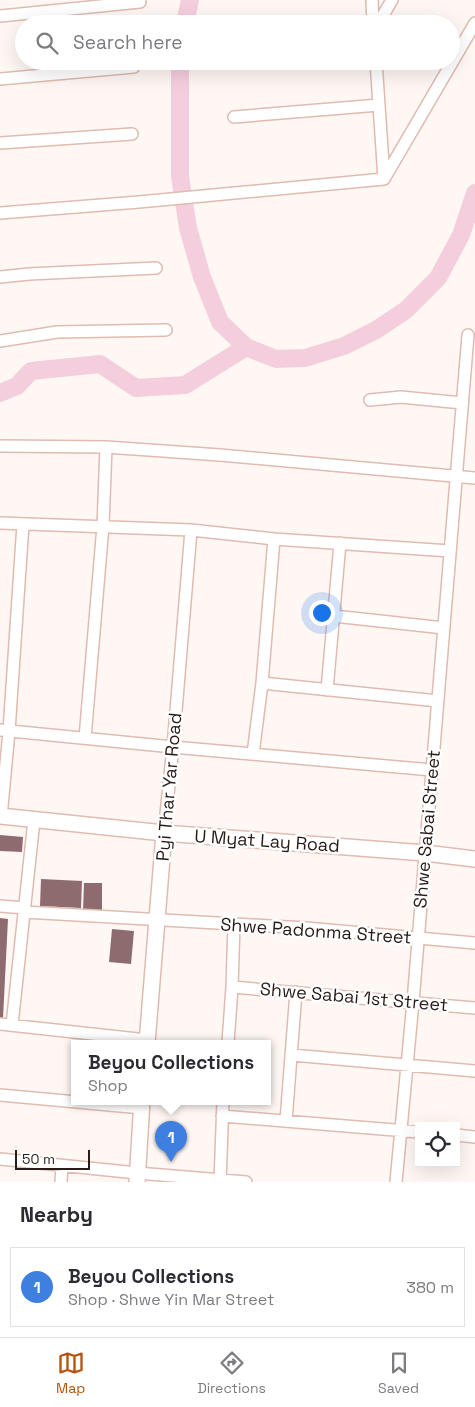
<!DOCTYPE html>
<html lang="en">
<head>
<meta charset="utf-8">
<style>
  :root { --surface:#fff; --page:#f2f2f3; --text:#2b2b33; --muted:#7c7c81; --line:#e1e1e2; --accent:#b45309 }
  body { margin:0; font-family:"Space Grotesk",sans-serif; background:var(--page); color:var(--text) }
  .controls { position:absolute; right:15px; bottom:15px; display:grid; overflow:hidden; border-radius:0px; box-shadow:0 5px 20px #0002 }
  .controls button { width:45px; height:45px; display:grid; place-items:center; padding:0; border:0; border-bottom:1px solid var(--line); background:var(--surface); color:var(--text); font:25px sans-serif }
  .scale { position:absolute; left:15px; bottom:12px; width:75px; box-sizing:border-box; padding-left:5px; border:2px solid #291c18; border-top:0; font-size:14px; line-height:18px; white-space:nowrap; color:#291c18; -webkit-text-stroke:4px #fff; paint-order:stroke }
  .you { position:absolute; left:321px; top:612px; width:18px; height:18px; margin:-12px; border:4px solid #fff; border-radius:50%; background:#1a73e8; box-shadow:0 0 0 8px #1a73e833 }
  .badge { display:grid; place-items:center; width:32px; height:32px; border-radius:50%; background:var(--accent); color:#fff; font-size:16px; font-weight:700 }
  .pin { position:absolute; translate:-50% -41px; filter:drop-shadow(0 1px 2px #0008) }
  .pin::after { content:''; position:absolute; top:26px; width:18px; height:15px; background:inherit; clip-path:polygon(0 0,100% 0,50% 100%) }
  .popup { position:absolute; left:71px; top:1040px; width:200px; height:65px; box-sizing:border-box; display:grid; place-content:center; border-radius:0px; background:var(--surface); filter:drop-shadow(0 1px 4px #0005); font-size:16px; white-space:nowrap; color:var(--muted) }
  .popup b { font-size:19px; color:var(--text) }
  .popup::after { content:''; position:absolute; left:50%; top:100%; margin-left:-10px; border:10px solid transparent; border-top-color:var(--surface) }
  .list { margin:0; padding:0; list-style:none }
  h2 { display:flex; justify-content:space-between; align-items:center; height:65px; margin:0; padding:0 20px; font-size:21px }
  h2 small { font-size:16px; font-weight:400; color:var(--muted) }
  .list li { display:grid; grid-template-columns:32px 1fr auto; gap:15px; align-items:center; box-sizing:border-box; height:80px; margin:0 10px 10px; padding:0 10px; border:1px solid var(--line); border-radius:0px }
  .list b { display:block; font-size:19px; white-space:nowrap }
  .list p { margin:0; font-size:16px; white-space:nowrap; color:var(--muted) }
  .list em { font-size:16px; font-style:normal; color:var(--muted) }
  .icon { flex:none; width:28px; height:28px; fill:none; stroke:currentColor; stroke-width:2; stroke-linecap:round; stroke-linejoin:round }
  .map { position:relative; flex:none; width:475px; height:1182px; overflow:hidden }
  .search { position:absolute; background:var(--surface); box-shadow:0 5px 20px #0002; left:15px; right:15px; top:15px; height:55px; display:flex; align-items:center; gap:12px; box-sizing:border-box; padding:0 18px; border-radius:28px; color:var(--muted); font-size:19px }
  .sheet { height:155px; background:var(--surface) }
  nav { display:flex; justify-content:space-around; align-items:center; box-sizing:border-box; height:70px; border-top:1px solid var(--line); background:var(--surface); font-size:14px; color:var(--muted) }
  nav a { display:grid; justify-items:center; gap:2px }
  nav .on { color:var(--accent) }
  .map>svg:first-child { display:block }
</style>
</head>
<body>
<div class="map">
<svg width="475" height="1182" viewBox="0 0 475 1182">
  <rect width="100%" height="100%" fill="#fef7f4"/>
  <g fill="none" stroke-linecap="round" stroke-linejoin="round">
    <path stroke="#f5cede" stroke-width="18" d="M185,24l5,-24
      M180,61v115l8,52 14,49 18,45 26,25 30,12 29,-1 39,-12 32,-16 30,-20 32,-32 23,-43 14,-42
      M0,393l17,-7 14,-15 69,-7 36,24 49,-3 61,-38"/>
  </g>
  <path fill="#8e6b6e" d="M0,835l23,2 -1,15 -22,-1z
    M41,879l41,2 -1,27 -41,-2z
    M84,883h18v29l-19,-1z
    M0,918l8,1 -5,99h-3z
    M112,929l22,2 -3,33 -22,-2z"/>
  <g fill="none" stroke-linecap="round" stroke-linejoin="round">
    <g stroke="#e0bbb1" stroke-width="14">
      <path id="street" d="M372,0l1,24
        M0,16l140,-14
        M378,24l14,-24
        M376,61l8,118
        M0,79l134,-12
        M234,117l145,-12
        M0,143l132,-9
        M384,179l91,-156
        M0,213l139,-11 245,-23
        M0,277l29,-3 127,-6
        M0,341l57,-9 109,-2
        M370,400l31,-3 61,6
        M0,446l106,1 -3,79 -18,212
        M106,447l114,8 255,23
        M0,523l191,7 83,9 176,12
        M334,616l110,12
        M262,683l176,18
        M327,690l13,-147
        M0,730l173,17 259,23
        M253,754l9,-71 12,-144
        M1,817l8,-86 14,-207
        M164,833l9,-86 18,-217
        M0,906l25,2
        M24,912l282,16 169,15
        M232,987l243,21
        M0,1024l147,16
        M12,1025l22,-205
        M228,1043l4,-56 2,-63
        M292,1055l183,16
        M0,1095l142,13
        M222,1116l197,16
        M286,1121l10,-129
        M456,1135l19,2
        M0,1159l137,14 109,9
        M61,1182l1,-16
        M220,1182l3,-81
        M396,1182l17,-180 55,-667"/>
    </g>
    <g stroke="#e0bbb1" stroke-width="18">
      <path id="secondary" d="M0,816l164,17 261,20 50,6
        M147,1043l17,-210
        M137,1182l5,-81"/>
    </g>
    <use href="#street" stroke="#fff" stroke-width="11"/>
    <use href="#secondary" stroke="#fff" stroke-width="15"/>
  </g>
  <g text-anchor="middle" stroke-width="5" stroke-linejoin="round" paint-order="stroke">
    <g font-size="18" fill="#291c18" stroke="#fff">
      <text transform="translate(169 787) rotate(-85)" y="6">Pyi Thar Yar Road</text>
      <text transform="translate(427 829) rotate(-85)" y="6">Shwe Sabai Street</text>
      <text transform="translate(267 841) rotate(4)" y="6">U Myat Lay Road</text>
      <text transform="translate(316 931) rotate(4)" y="6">Shwe Padonma Street</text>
      <text transform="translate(354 997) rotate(5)" y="6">Shwe Sabai 1st Street</text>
    </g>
  </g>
</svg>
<div class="controls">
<button><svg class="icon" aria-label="locate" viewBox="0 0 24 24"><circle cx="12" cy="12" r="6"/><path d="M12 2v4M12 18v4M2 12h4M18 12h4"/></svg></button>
</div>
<div class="scale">50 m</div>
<div class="you"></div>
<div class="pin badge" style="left:171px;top:1162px;background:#3f7fe0">1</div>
<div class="popup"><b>Beyou Collections</b>Shop</div>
<div class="search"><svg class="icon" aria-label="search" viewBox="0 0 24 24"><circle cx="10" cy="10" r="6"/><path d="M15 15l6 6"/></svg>Search here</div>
</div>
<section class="sheet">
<h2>Nearby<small></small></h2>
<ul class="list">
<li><span class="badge" style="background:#3f7fe0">1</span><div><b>Beyou Collections</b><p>Shop · Shwe Yin Mar Street</p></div><em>380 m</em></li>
</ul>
</section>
<nav>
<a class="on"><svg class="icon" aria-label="map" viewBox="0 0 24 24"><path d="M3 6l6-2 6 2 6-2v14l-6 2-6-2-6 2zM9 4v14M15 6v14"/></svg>Map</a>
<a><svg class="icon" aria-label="directions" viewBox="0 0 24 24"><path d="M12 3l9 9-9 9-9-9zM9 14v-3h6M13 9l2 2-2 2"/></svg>Directions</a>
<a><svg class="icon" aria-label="saved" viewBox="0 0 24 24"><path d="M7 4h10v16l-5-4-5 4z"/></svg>Saved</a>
</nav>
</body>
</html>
